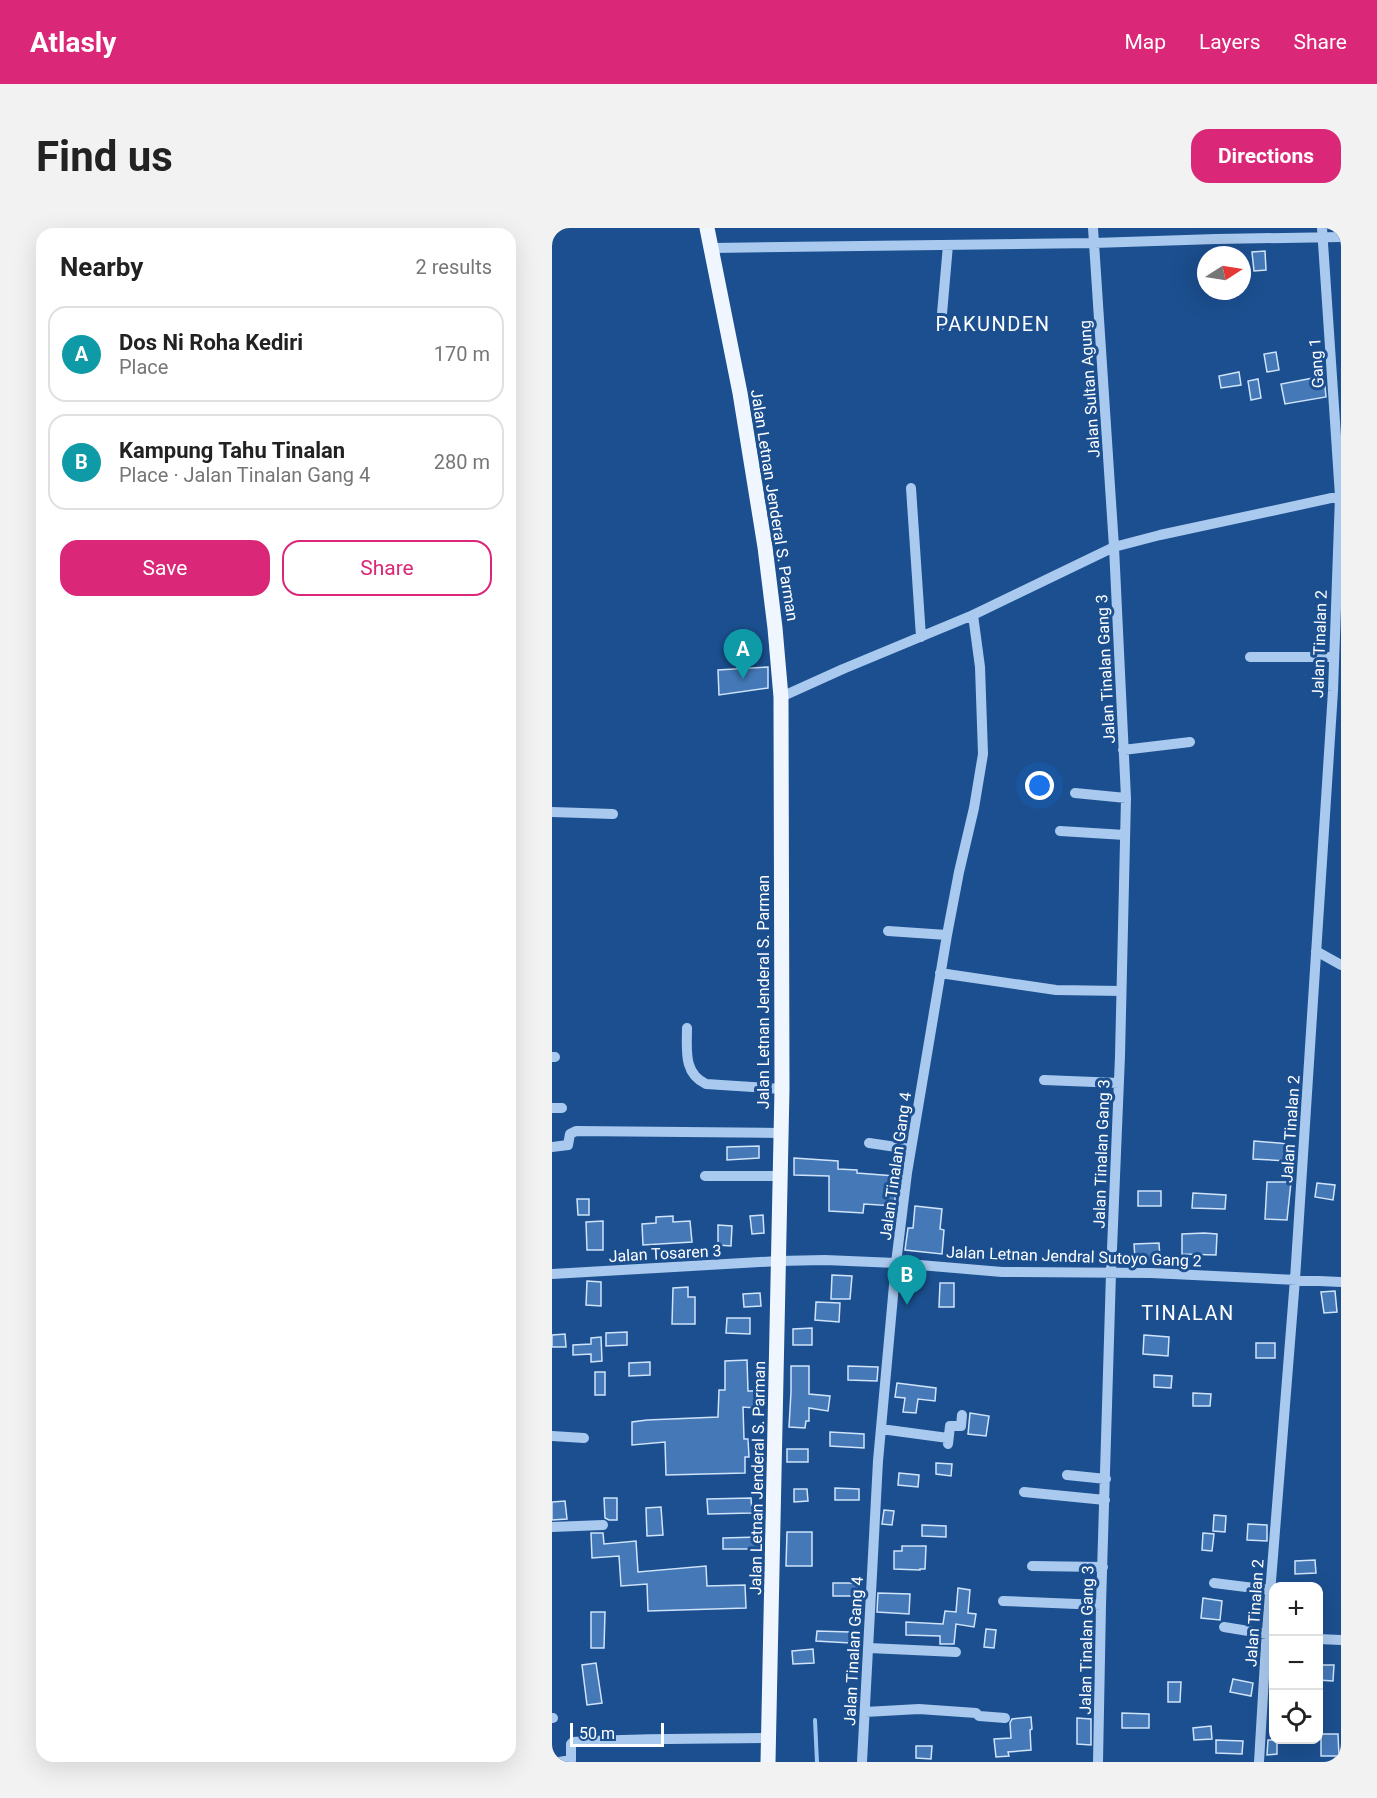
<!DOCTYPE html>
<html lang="en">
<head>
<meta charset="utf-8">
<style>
  :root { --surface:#fff; --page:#f2f2f2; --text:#222; --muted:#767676; --line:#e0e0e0; --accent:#db2777 }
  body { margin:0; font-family:Roboto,sans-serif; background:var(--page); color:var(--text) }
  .controls { position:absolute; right:18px; bottom:18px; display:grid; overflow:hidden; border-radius:12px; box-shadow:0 6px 24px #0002 }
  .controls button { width:54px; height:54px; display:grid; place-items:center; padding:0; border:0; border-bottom:2px solid var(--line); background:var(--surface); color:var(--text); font:30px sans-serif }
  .compass { position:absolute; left:645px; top:18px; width:54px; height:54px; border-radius:50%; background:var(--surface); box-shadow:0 6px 24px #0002; rotate:78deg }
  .scale { position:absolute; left:18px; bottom:15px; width:94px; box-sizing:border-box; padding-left:6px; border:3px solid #fff; border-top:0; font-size:16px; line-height:21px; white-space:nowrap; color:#fff; -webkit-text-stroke:4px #1b4f8f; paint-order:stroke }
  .you { position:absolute; left:488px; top:558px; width:21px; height:21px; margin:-15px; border:4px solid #fff; border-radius:50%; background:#1a73e8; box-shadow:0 0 0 9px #1a73e833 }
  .badge { display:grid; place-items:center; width:39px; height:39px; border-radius:50%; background:var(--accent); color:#fff; font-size:20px; font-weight:700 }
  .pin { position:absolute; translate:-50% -50px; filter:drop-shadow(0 2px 3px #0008) }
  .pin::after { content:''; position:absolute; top:32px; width:21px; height:18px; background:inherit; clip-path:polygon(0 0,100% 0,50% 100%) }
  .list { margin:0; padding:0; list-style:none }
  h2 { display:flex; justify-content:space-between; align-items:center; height:78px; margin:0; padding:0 24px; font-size:26px }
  h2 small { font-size:20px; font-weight:400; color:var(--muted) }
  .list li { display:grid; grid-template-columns:39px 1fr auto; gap:18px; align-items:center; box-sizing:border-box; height:96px; margin:0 12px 12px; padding:0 12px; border:2px solid var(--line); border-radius:18px }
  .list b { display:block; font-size:22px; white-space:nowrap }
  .list p { margin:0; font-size:20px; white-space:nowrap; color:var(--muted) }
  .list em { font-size:20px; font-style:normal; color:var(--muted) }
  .actions { display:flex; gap:12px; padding:18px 24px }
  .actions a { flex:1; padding:14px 0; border:2px solid var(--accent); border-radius:18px; text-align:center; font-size:21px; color:var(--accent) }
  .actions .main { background:var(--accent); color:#fff }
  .icon { flex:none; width:33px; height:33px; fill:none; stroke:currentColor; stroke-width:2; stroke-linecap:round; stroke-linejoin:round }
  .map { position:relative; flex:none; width:789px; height:1534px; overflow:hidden; border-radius:18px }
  header { display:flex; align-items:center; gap:36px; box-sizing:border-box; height:84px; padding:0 30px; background:var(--accent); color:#fff }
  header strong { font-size:28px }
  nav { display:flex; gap:33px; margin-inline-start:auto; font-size:21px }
  .intro { display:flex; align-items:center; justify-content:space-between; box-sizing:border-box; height:144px; padding:0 36px }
  h1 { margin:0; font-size:42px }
  .button { padding:15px 27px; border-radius:18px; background:var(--accent); color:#fff; font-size:21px; font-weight:700 }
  main { display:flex; gap:36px; padding:0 36px }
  aside { flex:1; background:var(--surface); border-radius:18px; box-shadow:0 6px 24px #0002 }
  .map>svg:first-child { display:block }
</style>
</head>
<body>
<header>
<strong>Atlasly</strong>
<nav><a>Map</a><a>Layers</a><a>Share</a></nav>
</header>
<div class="intro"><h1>Find us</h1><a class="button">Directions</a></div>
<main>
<aside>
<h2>Nearby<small>2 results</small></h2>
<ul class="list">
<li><span class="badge" style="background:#0f9aa8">A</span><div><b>Dos Ni Roha Kediri</b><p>Place</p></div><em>170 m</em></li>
<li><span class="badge" style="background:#0f9aa8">B</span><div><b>Kampung Tahu Tinalan</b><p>Place · Jalan Tinalan Gang 4</p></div><em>280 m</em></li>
</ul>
<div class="actions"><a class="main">Save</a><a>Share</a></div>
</aside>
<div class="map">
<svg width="789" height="1534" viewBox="0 0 789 1534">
  <rect width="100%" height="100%" fill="#1b4f8f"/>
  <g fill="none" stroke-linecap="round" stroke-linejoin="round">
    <path stroke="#9cc4f0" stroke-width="4" d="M263,1492l2,42"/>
  </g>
  <path fill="#4478b7" stroke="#cfe3fa" stroke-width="1.5" d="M713,23l1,19 -12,1 -2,-19z
    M724,124l3,18 -12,2 -3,-18z
    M687,144l2,13 -20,3 -2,-12z
    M772,148l2,21 -41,7 -4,-20z
    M706,151l3,19 -10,2 -3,-19z
    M216,439v21l-49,7 -1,-25z
    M702,913l35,3 -2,17 -34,-2z
    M207,918v12l-32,2v-13z
    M242,930l44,3v8l19,1v3l38,3v30l-31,-2 -1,9 -34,-2v-35l-35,-1z
    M715,954h24l-4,38 -22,-1z
    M765,955l18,2 -2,15 -18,-3z
    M586,963h23v15h-23z
    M641,965l33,2 -1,14 -33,-1z
    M25,971h12v16h-11z
    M363,978l27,3 -2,20 4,1 -2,24 -37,-4 3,-22h5z
    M211,987l1,18 -12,1 -2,-18z
    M121,988v6l17,-1 2,21 -49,3 -1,-21 14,-1v-6z
    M51,993v29h-16l-1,-28z
    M166,997l14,1 -1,20 -13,-1z
    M652,1005l13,1 -1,21 -34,-1v-20z
    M607,1015l1,15 -25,1 -1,-15z
    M280,1047l20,1 -2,23h-19z
    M35,1053l14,1v24l-15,-1z
    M388,1055h14v24h-15z
    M136,1059v10h7v27h-23l1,-36z
    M783,1063l2,21 -13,1 -3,-21z
    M208,1065l1,13 -17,1 -1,-13z
    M264,1074l24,1 -1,19 -24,-2z
    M175,1090h23v16l-24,-1z
    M260,1100v17h-19v-16z
    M75,1104v13l-21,1v-13z
    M13,1106l1,13h-14v-12z
    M592,1107l25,2 -1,19 -25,-2z
    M49,1109l1,24 -11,1v-8l-18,1v-10l18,-1v-6z
    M704,1115h19v15h-19z
    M195,1132l1,31h8l-1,17 -12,-1 1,32h4l1,18h-4v16l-79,2 -1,-33 -33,3v-23l15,-2 71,-3 1,-27h6v-29z
    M98,1134v13l-21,1v-13z
    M239,1138h18v28l21,2 -2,15 -19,-3v13h-3l-1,7 -16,-1 2,-35z
    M296,1138l30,1 -1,14 -29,-1z
    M43,1144h10v23h-10z
    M602,1147l18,1 -1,12 -17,-1z
    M345,1155l39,5 -1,13 -17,-2 -2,14 -13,-1 2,-14 -10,-1z
    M641,1165l18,1 -1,12h-17z
    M418,1185l19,3 -3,20 -18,-2z
    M278,1204l34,2v14l-34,-2z
    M235,1221h21v13h-21z
    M384,1235l16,1 -1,12 -15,-2z
    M347,1245l20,2 -1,12 -20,-2z
    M283,1260l24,1v11h-24z
    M242,1261h13l1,12 -14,1z
    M52,1270h13v22h-8l-4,-2z
    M199,1270l1,15 -44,1 -1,-15z
    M13,1273l2,18 -15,1v-18z
    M109,1279l2,28 -16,1 -1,-28z
    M332,1282l10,1 -2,14 -10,-1z
    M662,1287l12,1 -1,16 -12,-1z
    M696,1296l19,1v16l-20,-1z
    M370,1297l24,1v11l-24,-1z
    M235,1304h25v34h-26z
    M39,1305h12l1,11 32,-3 2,31 68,-6 1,20 38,-1 1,23 -98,3 -1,-27 -26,2 -2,-30 -27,2z
    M651,1305l11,1 -2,17 -10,-1z
    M206,1309v12h-35v-11z
    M350,1318h24l-1,23h-5v1l-26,-1v-18h8z
    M763,1332l1,13 -21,1v-13z
    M281,1355h25v13h-25z
    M406,1360l12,2 -2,23 8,1 -2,13 -18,-3 -2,20h-14v-8l-34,-1v-13l37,2 2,-13 11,1z
    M326,1365l32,1 -1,20 -32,-2z
    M651,1370l19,3 -2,19 -19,-2z
    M39,1384h14l-1,36h-13z
    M434,1401l10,1 -2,18 -10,-1z
    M265,1403l33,1v11l-34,-2z
    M261,1421l1,14 -21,1 -1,-13z
    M44,1435l6,40 -15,2 -5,-40z
    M766,1437h16l-1,16 -15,-1z
    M681,1451l20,4 -2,13 -21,-4z
    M616,1454h13l-1,20h-12z
    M570,1485l27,1v14h-27z
    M479,1489l1,12 -2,1 1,20 -23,2 1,4 -13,1 -2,-18 17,-1 -1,-15 2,-4z
    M525,1490l14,1v26l-14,-1z
    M659,1498l1,13 -18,1 -1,-12z
    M769,1506h17l1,22h-18z
    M664,1512l27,1 -1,13 -26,-1z
    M716,1512h9v14l-10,1z
    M364,1518h16l-1,13 -15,-1z"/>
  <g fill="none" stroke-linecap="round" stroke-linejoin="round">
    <path stroke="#a9c9ee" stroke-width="10" d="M541,0l21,319 12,251 -6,258 -9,217 -10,332 -3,157
      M160,20l382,-5 122,-4 125,-2
      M389,97l7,-80
      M359,260l10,149
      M698,429h84
      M229,469l62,-28 130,-54 141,-68 46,-12 181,-39
      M571,522l67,-8
      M523,565l51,5
      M0,584l61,2
      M508,603l65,4
      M336,703l59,4
      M764,723l25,14
      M388,745l116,17 65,1
      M135,800c0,22 -4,45 19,56l76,5
      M0,829h3
      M492,852l75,3
      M0,880h10
      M317,915l41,6
      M0,919l16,-2 2,-11 6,-3 205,2
      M153,948h75
      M0,1046l227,-13 46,-1 71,3 106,9 149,1 190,9
      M329,1201l67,9
      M0,1208l32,2
      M396,1216l2,-18h11l1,-11
      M515,1247l39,4
      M472,1264l81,8
      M0,1299l51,-2
      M480,1338l71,1
      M662,1355l56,7
      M451,1373l98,4
      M672,1399l49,8
      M766,1411l23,1
      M317,1420l87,4
      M313,1484l54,-3 57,4 3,3 26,2
      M0,1490h1
      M7,1534l12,-2v-16l2,-2c65,-4 131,-3 196,-4
      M310,1534l16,-301 18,-198 11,-90 40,-238 12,-63 15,-64 9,-54 -3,-87 -7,-52
      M707,1534l7,-118 29,-365 38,-588 7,-195 -18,-268"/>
    <path stroke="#f0f6ff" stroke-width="15" d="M155,0l33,165 25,154 10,81 6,69 1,392 -14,673"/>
  </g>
  <g text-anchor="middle" stroke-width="6" stroke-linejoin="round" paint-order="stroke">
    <g font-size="16" fill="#fff" stroke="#1b4f8f">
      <text transform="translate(764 135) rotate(-94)" y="6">Gang 1</text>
      <text transform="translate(537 161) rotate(-94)" y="6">Jalan Sultan Agung</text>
      <text transform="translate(223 277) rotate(81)" y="6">Jalan Letnan Jenderal S. Parman</text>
      <text transform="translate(767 416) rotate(-88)" y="6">Jalan Tinalan 2</text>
      <text transform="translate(553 441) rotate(-93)" y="6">Jalan Tinalan Gang 3</text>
      <text transform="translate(211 764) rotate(-90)" y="6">Jalan Letnan Jenderal S. Parman</text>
      <text transform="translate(738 901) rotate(-86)" y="6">Jalan Tinalan 2</text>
      <text transform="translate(549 926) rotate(-88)" y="6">Jalan Tinalan Gang 3</text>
      <text transform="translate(343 938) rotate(-82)" y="6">Jalan Tinalan Gang 4</text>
      <text transform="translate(113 1025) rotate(-3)" y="6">Jalan Tosaren 3</text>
      <text transform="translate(522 1028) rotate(2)" y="6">Jalan Letnan Jendral Sutoyo Gang 2</text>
      <text transform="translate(205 1250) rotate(-89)" y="6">Jalan Letnan Jenderal S. Parman</text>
      <text transform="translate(702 1385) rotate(-86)" y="6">Jalan Tinalan 2</text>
      <text transform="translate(534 1412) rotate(-89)" y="6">Jalan Tinalan Gang 3</text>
      <text transform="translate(301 1423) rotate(-87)" y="6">Jalan Tinalan Gang 4</text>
    </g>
    <g font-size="20" letter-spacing="1.5" fill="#fff" stroke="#1b4f8f">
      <text x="441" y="103">PAKUNDEN</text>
      <text x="636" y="1092">TINALAN</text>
    </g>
  </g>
</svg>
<div class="controls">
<button>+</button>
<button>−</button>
<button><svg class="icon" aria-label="locate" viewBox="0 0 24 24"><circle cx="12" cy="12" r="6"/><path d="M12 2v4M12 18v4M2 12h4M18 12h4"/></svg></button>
</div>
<svg class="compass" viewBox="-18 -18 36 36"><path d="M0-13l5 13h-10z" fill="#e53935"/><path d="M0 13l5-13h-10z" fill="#767676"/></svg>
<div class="scale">50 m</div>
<div class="you"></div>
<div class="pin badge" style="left:191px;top:451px;background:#0f9aa8">A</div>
<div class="pin badge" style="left:355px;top:1077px;background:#0f9aa8">B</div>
</div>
</main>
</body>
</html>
